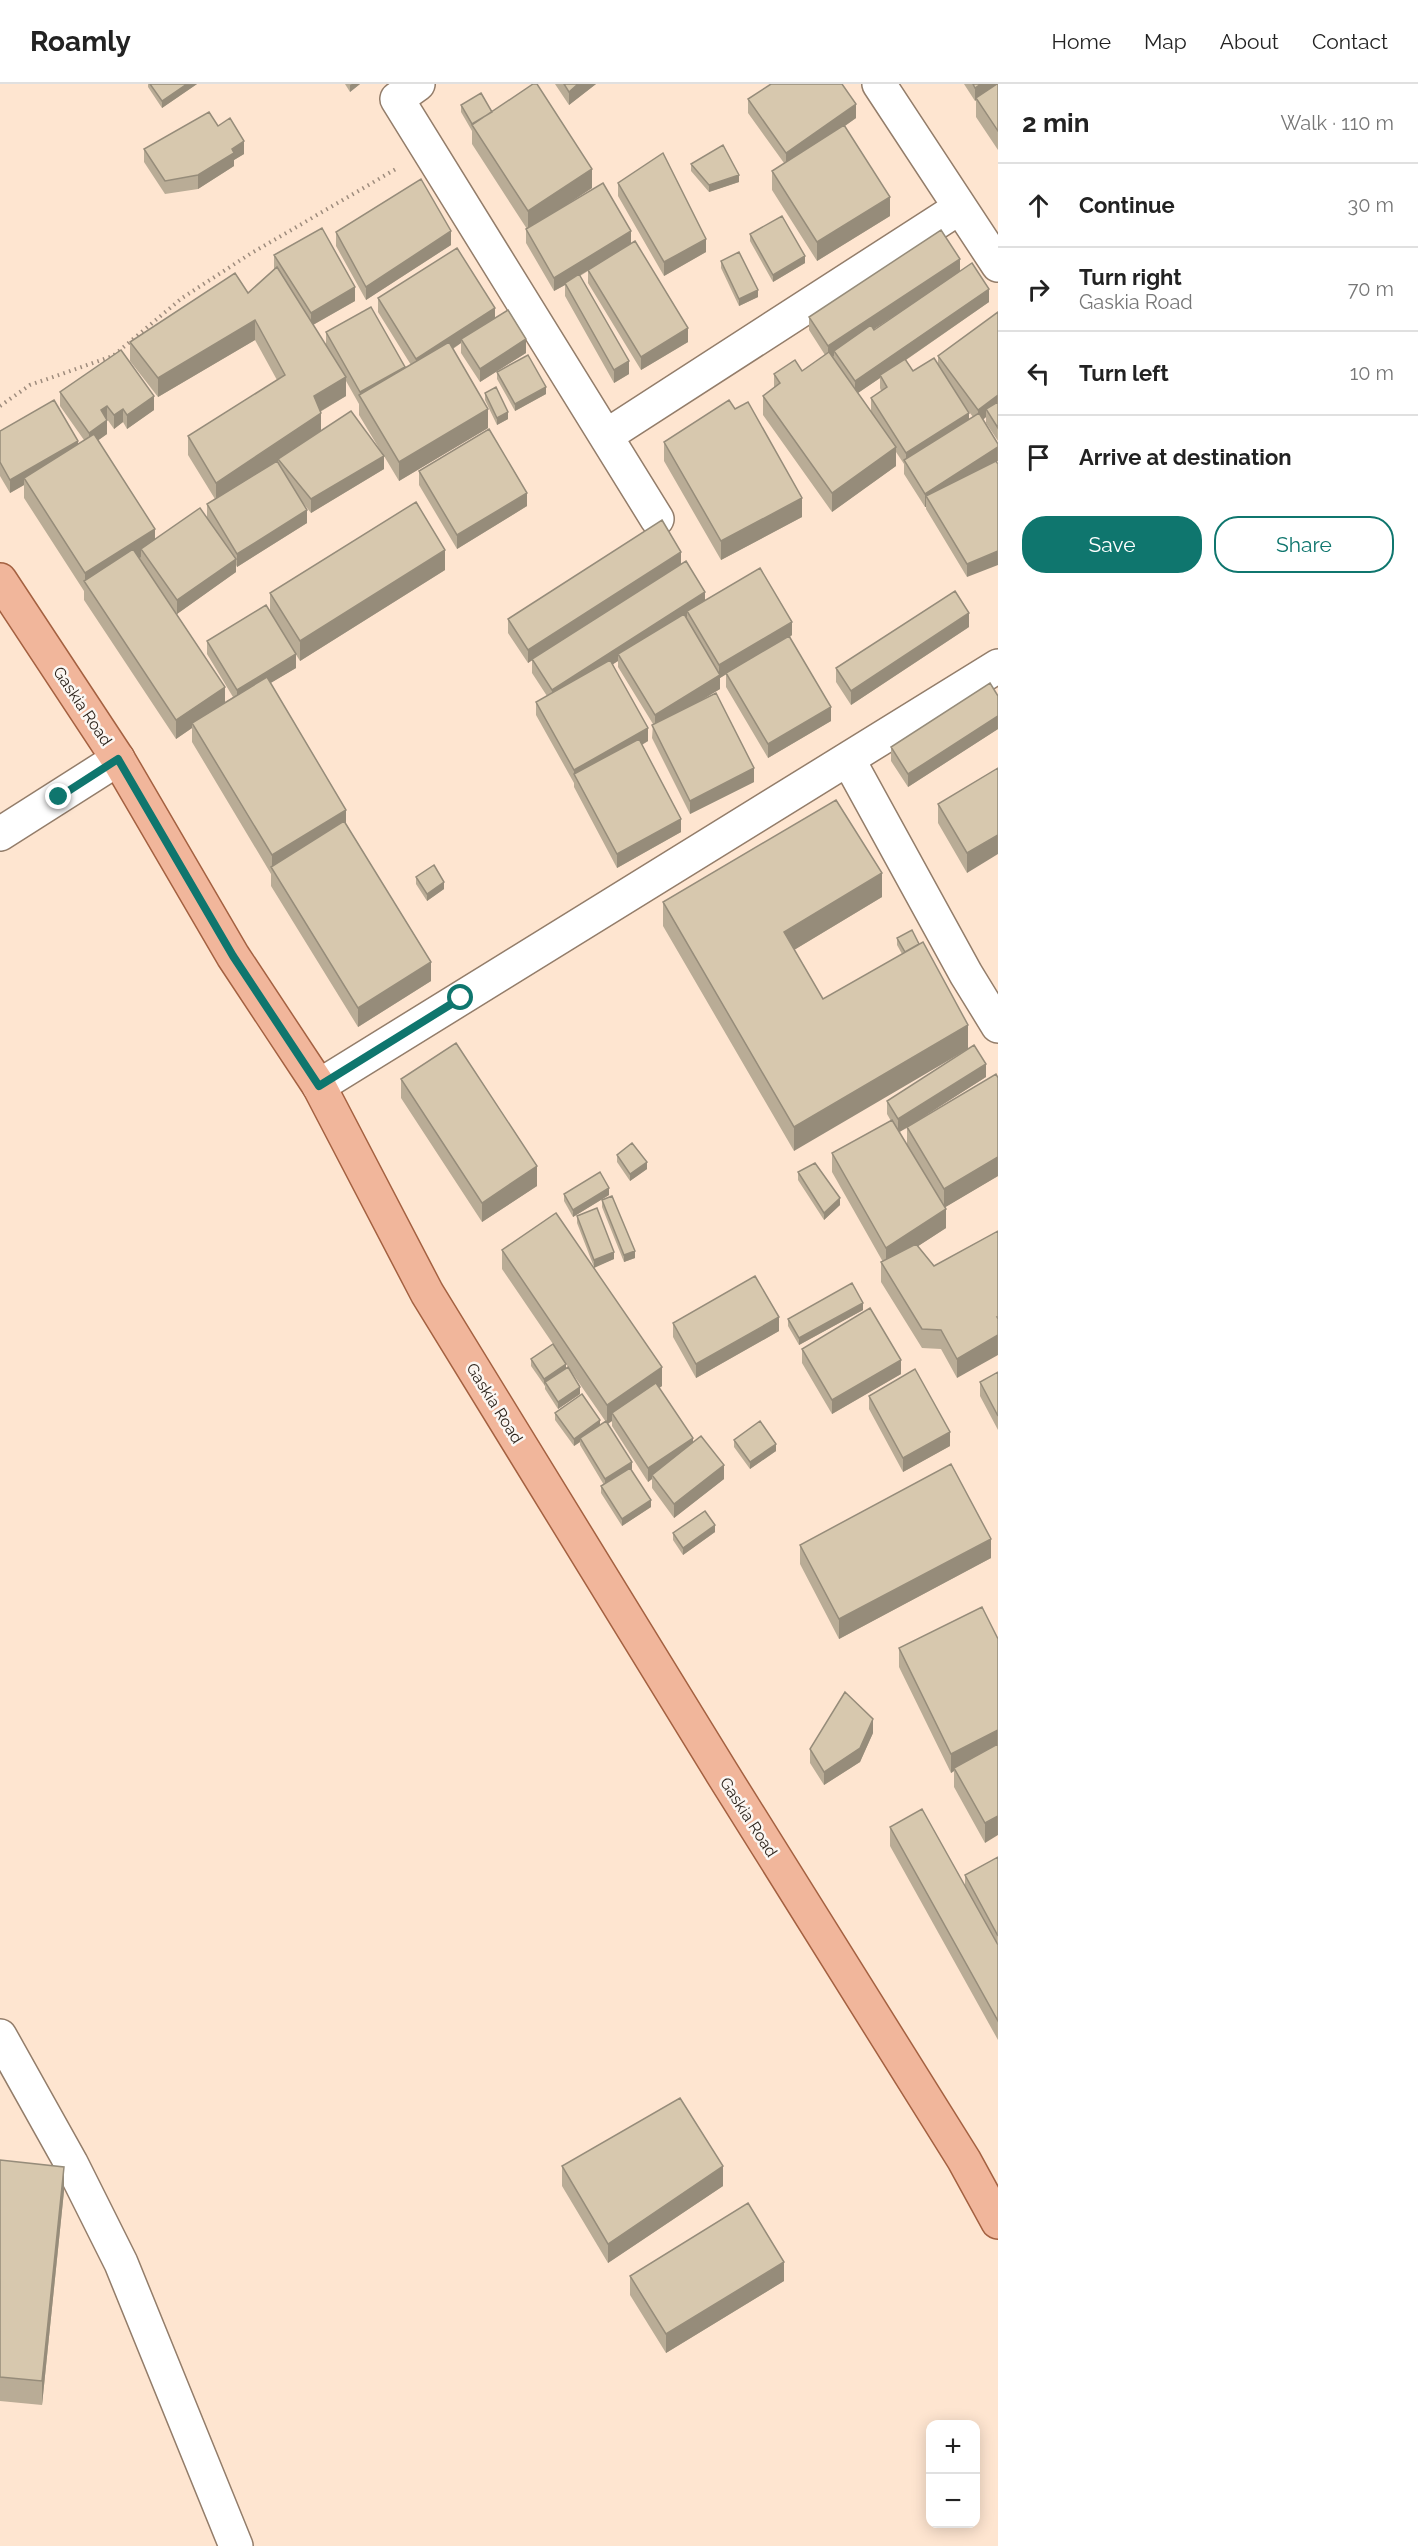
<!DOCTYPE html>
<html lang="en">
<head>
<meta charset="utf-8">
<style>
  :root { --surface:#fff; --page:#f2f2f2; --text:#222; --muted:#767676; --line:#e0e0e0; --accent:#0f766e }
  body { margin:0; font-family:Raleway,sans-serif; background:var(--page); color:var(--text) }
  .controls { position:absolute; right:18px; bottom:18px; display:grid; overflow:hidden; border-radius:12px; box-shadow:0 3px 15px #0003 }
  .controls button { width:54px; height:54px; display:grid; place-items:center; padding:0; border:0; border-bottom:2px solid var(--line); background:var(--surface); color:var(--text); font:30px sans-serif }
  .stop { position:absolute; width:18px; height:18px; margin:-14px; border:4px solid #0f766e; border-radius:50%; background:#fff }
  .stop.end { background:#0f766e; border-color:#fff; box-shadow:0 2px 6px #0008 }
  .list { margin:0; padding:0; list-style:none }
  h2 { display:flex; justify-content:space-between; align-items:center; height:78px; margin:0; padding:0 24px; font-size:26px }
  h2 small { font-size:20px; font-weight:400; color:var(--muted) }
  .list li { display:grid; grid-template-columns:39px 1fr auto; gap:18px; align-items:center; box-sizing:border-box; height:84px; padding:0 24px; border-top:2px solid var(--line) }
  .list b { display:block; font-size:22px; white-space:nowrap }
  .list p { margin:0; font-size:20px; white-space:nowrap; color:var(--muted) }
  .list em { font-size:20px; font-style:normal; color:var(--muted) }
  .actions { display:flex; gap:12px; padding:18px 24px }
  .actions a { flex:1; padding:14px 0; border:2px solid var(--accent); border-radius:24px; text-align:center; font-size:21px; color:var(--accent) }
  .actions .main { background:var(--accent); color:#fff }
  .icon { flex:none; width:33px; height:33px; fill:none; stroke:currentColor; stroke-width:2; stroke-linecap:round; stroke-linejoin:round }
  .map { position:relative; flex:none; width:998px; height:2462px; overflow:hidden }
  header { display:flex; align-items:center; gap:36px; box-sizing:border-box; height:84px; padding:0 30px; background:var(--surface); border-bottom:2px solid var(--line) }
  header strong { font-size:28px }
  nav { display:flex; gap:33px; margin-inline-start:auto; font-size:21px }
  main { display:flex }
  aside { flex:1; background:var(--surface) }
  .map>svg:first-child { display:block }
</style>
</head>
<body>
<header>
<strong>Roamly</strong>
<nav><a>Home</a><a>Map</a><a>About</a><a>Contact</a></nav>
</header>
<main>
<div class="map">
<svg width="998" height="2462" viewBox="0 0 998 2462">
  <rect width="100%" height="100%" fill="#fee5d0"/>
  <g fill="none" stroke-linecap="round" stroke-linejoin="round">
    <g stroke="#937d6a" stroke-width="36">
      <path id="minor" d="M418,0l-21,15 260,420
        M879,0l119,181
        M606,352l353,-228
        M848,675l118,215 32,52
        M0,750l118,-75
        M319,1002l679,-420
        M0,1952l71,127 50,100 115,283"/>
    </g>
    <g stroke="#a46141" stroke-width="36">
      <path id="major" d="M0,496l118,179 115,197 86,130 108,207 295,480 242,387 34,62"/>
    </g>
    <path stroke="#9e8c7d" stroke-width="4" stroke-dasharray="1.5 4.5" stroke-linecap="butt" d="M0,322l30,-21 83,-29 69,-58 68,-44 146,-85"/>
    <use href="#minor" stroke="#fff" stroke-width="33"/>
    <use href="#major" stroke="#f1b69b" stroke-width="33"/>
  </g>
  <path fill="#b9ac96" fill-rule="evenodd" d="M148,0h49l-35,24 -14,-21z
    M345,0h15l-10,8z
    M555,0h41l-27,21z
    M964,0h34v66l-22,-33v-17l-1,1z
    M748,15l108,19 -11,8 45,90 -73,45 -45,-71v-19l12,-8 -36,-50z
    M461,21l31,7 100,76 -31,20 70,36 57,98 -47,28 -53,-87v-12l-8,5 49,98 -15,9 -49,-87v-11l-11,6 -28,-48v-14h1l-55,-85v-13l-11,-19z
    M218,42l26,28 -10,6v6l-36,23 -33,5 -21,-32v-13z
    M691,80l48,18 -30,10 -18,-21z
    M618,99l88,69 -42,24 -46,-80z
    M336,148l115,13 -85,55 -30,-54z
    M750,150l55,29 -32,19 -23,-41z
    M274,171l81,46 -42,24 13,20v-13l79,36 6,-3 -33,-53v-14l117,20 31,35 -46,29 -19,-29v-10l-8,6 35,79 -89,53 -15,-25v13l-73,44 -8,-10 4,20 -70,44 -1,-2v7l-59,42 48,88 8,-5 -26,-43v-13l63,-29v-19l175,-23 -145,91 -20,-32 16,39 -26,15 161,298 -73,46 -87,-141v-12l-79,-132v-14l-16,11 -92,-139v-9l-60,-93v-13l-14,8 -10,-17v-45l78,13 6,-4 -24,-34v-14l94,18 -27,19 -4,-7 -9,7 -7,-10v15l-9,6 57,99 52,-22v-13l8,-5 -27,-44v-19l89,-56 -22,-40 -97,57 -28,-36v-19l118,-49 26,-24zM346,297l13,23v11l24,40 -62,-24 -1,-19 26,-16z
    M721,177l37,36 -19,9 -18,-38z
    M960,187l29,31 -83,58 7,11 25,-7v-8l60,-44v129l-12,-18v-6l-3,3 14,42 -30,115 -41,-68v-2h-1l-21,-33v-10l-8,-12v14l-64,46 -69,-97v-19l11,-8v-14l28,-3 23,-16 -16,-25v-13zM914,219l-40,27v-1zM880,294v10l1,3 -10,7v13l-13,-18zM963,320l10,13 -4,2z
    M497,288l49,22 -31,17 -18,-32z
    M485,309l23,26 -11,6 -12,-25z
    M664,358l138,75 -81,43 -57,-99z
    M419,387l108,35 -70,43 -38,-64z
    M681,479l24,37 87,35 -2,2 41,84 -63,37 -42,-71v-13l-6,4v11l-17,10 51,83 -64,32 -38,-76 1,-14 -35,-57v-6l-5,3 35,77 -6,4 39,87 -64,36 -43,-81v-4l-38,-68v-13l11,-6 -15,-23v-13l-4,3 -20,-30v-14z
    M969,543l-118,78 -15,-23v-14z
    M998,612v33l-90,58 -17,-26v-14z
    M998,684l-31,105 -29,-50v-19z
    M416,793l28,12 -17,12 -11,-17z
    M882,813l-88,53 29,49 79,-45 -5,-9v-7l22,7 -125,206 -131,-225v-24z
    M986,993l-63,40 75,-39v98l-53,31 1,21 -28,18 16,20 64,-35 -41,147 -16,-29 -19,-1 -41,-66v-20h2l-51,-90v-19l59,-32 -4,-7v-13zM907,1044v17l-8,-13z
    M401,995l136,107 -55,36 -81,-124z
    M617,1071l30,14 -17,12 -13,-19z
    M798,1088l42,33 -16,15 -26,-40z
    M564,1110l45,1 -36,22 -9,-16z
    M602,1116l33,58 -11,4 -22,-55z
    M577,1132l37,43 -20,8 68,119 -3,2 34,54 31,37 -50,39 -22,-30v-9l-4,3 -36,-56v-5l-4,3 43,83 -29,19 -21,-33v-7l3,-1 -24,-40v-3l-6,4 -19,-26v-7l45,12 6,-3 -40,-58v4l14,26 -22,15 -13,-20v-3l-14,-20v-7l22,-15 -51,-75v-19l92,17 -17,-44z
    M863,1226l-64,35 -11,-19v-7z
    M673,1239l106,8 -83,47 -23,-41z
    M802,1265l99,25 -69,40 -30,-51z
    M998,1288v58l-18,-34v-14z
    M869,1312l81,50 -47,26 -34,-63z
    M734,1356l42,11 -26,18 -16,-22z
    M715,1448l-32,23 -10,-15v-7z
    M800,1461l191,13 -152,81 -39,-75z
    M998,1555l-13,204 -31,-56v-16l-3,2 -52,-106v-19z
    M873,1649l-13,29 -36,23 -14,-22v-14z
    M890,1743l75,58v-10l33,-18v183l-108,-194z
    M0,2076l64,31 -22,214 -42,-4z
    M562,2082l161,20 -115,77 -46,-77z
    M630,2192l154,5 -118,72 -36,-58z"/>
  <path fill="#968c7a" d="M187,0h10l-35,24v-7z
    M352,0h8l-10,8v-7z
    M578,0h18l-27,21v-13z
    M981,0h17l-22,14v2l-1,1v-13z
    M856,20v14l-70,49v-14z
    M244,57v13l-10,6v6l-36,23v-14l34,-26z
    M592,85v19l-64,42v-19z
    M739,91v7l-30,10v-7z
    M890,113v19l-73,45v-19z
    M451,147v14l-85,55v-13z
    M631,147v14l-66,39v-1v2l-11,6v-13z
    M706,155v13l-42,24v-14z
    M805,172v7l-32,19v-7z
    M960,175v14l-124,81 -2,-3v5l-6,4v-14z
    M355,203v14l-44,25v-13z
    M989,205v13l-108,75 -1,-2v3l-25,17v-14z
    M758,206v7l-19,9v-7z
    M495,224v13l-34,18v4l-45,29v-13z
    M255,236v20l-97,57v-19z
    M688,244v14l-47,28v-13z
    M526,255v14l-46,29v-13z
    M629,277v13l-15,9v-13z
    M405,283v14l-45,16v-5z
    M346,293v19l-32,19v-19z
    M546,303v7l-31,17v-7z
    M998,311v13l-12,1v8l-8,6v-13z
    M154,312v14l-27,19v-14z
    M107,322v13l-6,5v-14z
    M123,325v13l-9,7v-14z
    M488,325v19l-89,53v-19z
    M508,328v7l-11,6v-7z
    M321,329v20l-43,26v2l-62,41v-19z
    M969,329v13l-63,38v-11z
    M107,336v14l-18,13v-14z
    M78,357v13l-54,24v7l-14,8v-13z
    M896,363v19l-64,46v-19z
    M998,363v14l-67,43 -5,-8v11h-1v-13z
    M384,372v13l-73,44v-14z
    M527,409v13l-70,43v-14z
    M802,414v19l-81,43v-19z
    M307,426v13l-70,44v-13z
    M155,445v19l-14,1v8l-51,33 -5,-8v-9z
    M445,466v20l-145,91v-20z
    M998,467v14l-31,12v-13z
    M681,468v13l-153,98v-13z
    M236,475v13l-59,42v-14z
    M705,508v13l-18,6v6l-66,42 -3,-5v7l-66,42v-13z
    M969,529v14l-118,78v-14z
    M792,538v13l-72,43v11l-65,39v-13l64,-39v-11z
    M296,570v14l-59,35v-13z
    M225,603v19l-33,17v5l-16,11v-19z
    M831,623v14l-63,37v-14z
    M998,632v13l-90,58v-13z
    M648,644v13l-70,40 -4,-7v-4z
    M754,684v14l-64,32v-13z
    M346,726v19l-74,39v-13z
    M681,735v13l-64,36v-14z
    M998,751v19l-31,19v-20z
    M882,789v24l-98,59v-24z
    M444,798v7l-17,12v-7z
    M431,878v19l-73,46v-19z
    M968,941v24l-174,102v-24z
    M986,980v13l-88,56v-14z
    M998,1073v19l-54,32v-19z
    M647,1078v7l-17,12v-7z
    M537,1082v20l-55,36v-19z
    M609,1104v7l-36,22v-7z
    M840,1114v7l-16,15v-7z
    M946,1125v19l-60,39v-19z
    M635,1167v7l-11,4v-7z
    M614,1168v7l-20,9v-8z
    M863,1219v7l-64,35v-7z
    M779,1233v14l-83,47v-14z
    M997,1233h1v38l-41,23v-19z
    M901,1276v14l-69,40v-14z
    M566,1280v7l-21,11 -1,4v-7z
    M662,1283v19l-47,32 -3,-5v8l-5,3v-19z
    M580,1303v7l-22,15v-7z
    M600,1336v7l-20,11v4l-6,4v-7z
    M950,1348v14l-47,26v-14z
    M693,1354v14l-41,23v4l-4,3v-14z
    M776,1360v7l-26,18v-7z
    M632,1378v7l-27,17v-7z
    M724,1381v14l-50,39v-14z
    M651,1416v7l-29,19v-7z
    M715,1441v7l-32,23v-7z
    M991,1455v19l-152,81v-20z
    M873,1635v14l-13,29 -36,23v-13z
    M998,1646v19l-44,19v3l-3,2v-19z
    M998,1732v19l-13,8v-20z
    M723,2082v20l-115,77v-19z
    M64,2083v24l-22,214v-24z
    M784,2178v19l-118,72v-19z"/>
  <path fill="#d7c8ae" stroke="#968c7a" stroke-width="1.5" d="M150,0h37l-25,17z
    M533,0h4l55,85 -64,42 -56,-86z
    M564,0h14l-9,8z
    M771,0h71l14,20 -70,49 -38,-54z
    M973,0h8l-6,4z
    M997,0h1v47l-22,-33z
    M481,9l11,19 -20,12 -11,-19z
    M209,28l9,14 12,-8 14,23 -12,8 2,4 -36,22 -33,6 -21,-32z
    M844,41l46,72 -73,45 -45,-71z
    M723,61l16,30 -30,10 -18,-21z
    M663,69l43,86 -42,23 -46,-79z
    M421,95l30,52 -85,56 -30,-55z
    M603,99l28,48 -77,47 -28,-49z
    M782,132l23,40 -32,19 -23,-41z
    M322,144l33,59 -44,26 -37,-58z
    M941,146l19,29 -132,87 -19,-29z
    M635,157l53,87 -47,29 -53,-87z
    M457,164l38,60 -79,51 -38,-61z
    M739,168l19,38 -19,9 -18,-38z
    M972,179l17,26 -134,92 -21,-30 37,-26 3,5z
    M277,183l69,110 -32,19 7,17 -105,70 -28,-47 97,-61 -30,-55 -97,58 -28,-36 105,-69 13,20z
    M579,190l50,87 -15,9 -49,-87z
    M371,223l34,60 -45,25 -34,-60z
    M508,226l18,29 -46,30 -19,-30z
    M998,228v83l-20,15 -40,-54z
    M449,258l39,67 -89,53 -40,-67z
    M121,266l33,46 -27,19 -4,-6 -9,6 -7,-9 -6,4 6,10 -18,13 -29,-41z
    M829,268l67,95 -64,46 -69,-97 17,-13 -6,-9 21,-14 7,11z
    M528,271l18,32 -31,17 -18,-32z
    M934,274l35,55 -63,40 -35,-55 16,-11 -7,-12 25,-16 8,12z
    M496,303l12,25 -11,6 -12,-25z
    M54,316l24,41 -68,39 -10,-18v-31z
    M729,316l6,9 13,-7 54,96 -81,43 -57,-99z
    M998,318v26l-12,-19z
    M351,327l33,45 -73,43 -33,-40z
    M979,329l19,31v3l-73,47 -21,-34z
    M489,345l38,64 -70,42 -38,-64z
    M94,350l61,95 -70,44 -61,-95z
    M277,377l30,49 -70,44 -30,-50z
    M996,377l2,3v87l-31,13 -41,-68z
    M416,418l29,48 -145,91 -30,-48z
    M200,424l36,51 -59,41 -36,-51z
    M662,436l19,32 -153,98 -20,-31z
    M133,465l92,138 -49,33 -92,-139z
    M686,477l19,31 -153,98 -20,-31z
    M760,484l32,54 -73,43 -32,-54z
    M955,507l14,22 -118,78 -15,-23z
    M266,521l30,49 -59,36 -30,-49z
    M684,530l36,61 -65,40 -37,-61z
    M789,552l42,71 -63,37 -42,-71z
    M610,576l38,68 -74,42 -38,-68z
    M267,593l79,133 -74,45 -80,-132z
    M990,599l8,13v20l-90,58 -17,-27z
    M716,609l38,75 -64,33 -38,-76z
    M639,655l42,80 -64,35 -43,-80z
    M998,684v67l-31,18 -29,-49z
    M836,716l46,73 -98,59 39,67 100,-57 45,83 -174,102 -131,-225z
    M344,737l87,141 -73,46 -87,-141z
    M434,781l10,17 -17,12 -11,-17z
    M912,846l7,14 -14,8 -8,-14z
    M456,959l81,123 -55,37 -81,-124z
    M974,961l12,19 -88,55 -11,-18z
    M996,990l2,4v79l-54,32 -37,-62z
    M892,1036l54,89 -60,39 -54,-95z
    M632,1059l15,19 -17,12 -13,-19z
    M815,1079l25,35 -16,15 -26,-41z
    M600,1088l9,16 -36,22 -9,-16z
    M612,1112l23,55 -11,4 -22,-55z
    M597,1124l17,44 -20,8 -17,-44z
    M556,1129l106,154 -55,38 -105,-155z
    M998,1147v86h-1l1,2v16l-41,24 -16,-29 -19,-1 -41,-67 35,-18 18,22z
    M755,1192l24,41 -83,47 -23,-41z
    M852,1199l11,20 -64,35 -11,-19z
    M870,1224l31,52 -69,40 -30,-51z
    M553,1260l13,20 -22,15 -13,-20z
    M568,1283l12,20 -22,15 -13,-20z
    M915,1285l35,63 -47,26 -34,-62z
    M998,1288v44l-18,-34z
    M656,1299l37,55 -45,30 -36,-55z
    M582,1310l18,26 -26,19 -19,-26z
    M606,1337l26,41 -27,17 -25,-41z
    M760,1337l16,23 -26,18 -16,-22z
    M701,1352l23,29 -50,39 -22,-29z
    M951,1380l40,75 -152,80 -39,-74z
    M630,1384l21,32 -29,19 -21,-33z
    M705,1427l10,14 -32,23 -10,-15z
    M982,1523l16,32v91l-47,24 -52,-106z
    M845,1608l28,27 -13,29 -36,24 -14,-23z
    M998,1660v72l-13,7 -31,-55z
    M922,1725l76,136v76l-108,-194z
    M998,1773v79l-33,-61z
    M680,2014l43,68 -115,78 -46,-78z
    M0,2076l64,7 -22,214 -42,-4z
    M748,2119l36,59 -118,72 -36,-58z"/>
  <g fill="none" stroke-linecap="round" stroke-linejoin="round">
    <path stroke="#0f766e" stroke-width="8" d="M59,713l59,-38 115,197 86,130 142,-88"/>
  </g>
  <g text-anchor="middle" stroke-width="5" stroke-linejoin="round" paint-order="stroke">
    <g font-size="16" fill="#281f17" stroke="#fbf6f2">
      <text transform="translate(83 622) rotate(56)" y="6">Gaskia Road</text>
      <text transform="translate(495 1319) rotate(58)" y="6">Gaskia Road</text>
      <text transform="translate(749 1733) rotate(57)" y="6">Gaskia Road</text>
    </g>
  </g>
</svg>
<div class="controls">
<button>+</button>
<button>−</button>
</div>
<div class="stop" style="left:461px;top:914px"></div>
<div class="stop end" style="left:59px;top:713px"></div>
</div>
<aside>
<h2>2 min<small>Walk · 110 m</small></h2>
<ul class="list">
<li><svg class="icon" aria-label="ahead" viewBox="0 0 24 24"><path d="M12 20V5M6 11l6-6 6 6"/></svg><div><b>Continue</b></div><em>30 m</em></li>
<li><svg class="icon" aria-label="right" viewBox="0 0 24 24"><path d="M7 20v-9h11M14 6l5 5-5 5"/></svg><div><b>Turn right</b><p>Gaskia Road</p></div><em>70 m</em></li>
<li><svg class="icon" aria-label="left" viewBox="0 0 24 24"><path d="M17 20v-9H6M10 6l-5 5 5 5"/></svg><div><b>Turn left</b></div><em>10 m</em></li>
<li><svg class="icon" aria-label="arrive" viewBox="0 0 24 24"><path d="M6 21V4h12l-3 4 3 4H6"/></svg><div><b>Arrive at destination</b></div></li>
</ul>
<div class="actions"><a class="main">Save</a><a>Share</a></div>
</aside>
</main>
</body>
</html>
